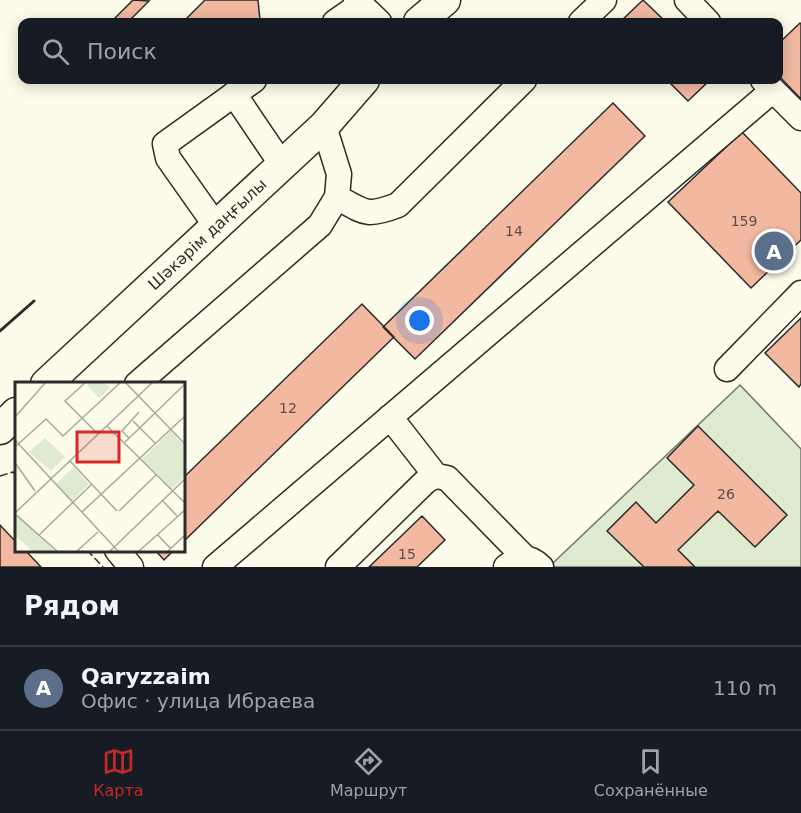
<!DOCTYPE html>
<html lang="ru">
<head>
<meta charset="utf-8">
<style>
  :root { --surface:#171b24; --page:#20242c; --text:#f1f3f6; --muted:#9ea1a6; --line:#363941; --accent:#c62828 }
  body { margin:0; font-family:"DejaVu Sans",sans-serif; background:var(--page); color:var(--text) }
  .you { position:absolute; left:420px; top:321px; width:21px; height:21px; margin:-15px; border:4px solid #fff; border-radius:50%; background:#1a73e8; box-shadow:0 0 0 9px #1a73e833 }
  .badge { display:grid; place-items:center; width:39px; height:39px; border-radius:50%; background:var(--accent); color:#fff; font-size:20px; font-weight:700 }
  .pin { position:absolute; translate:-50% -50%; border:3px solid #fff; box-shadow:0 2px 6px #0006 }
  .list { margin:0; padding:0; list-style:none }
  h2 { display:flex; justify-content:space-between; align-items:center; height:78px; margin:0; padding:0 24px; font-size:26px }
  h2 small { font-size:20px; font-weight:400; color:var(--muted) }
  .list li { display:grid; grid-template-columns:39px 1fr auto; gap:18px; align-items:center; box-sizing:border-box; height:84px; padding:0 24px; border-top:2px solid var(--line) }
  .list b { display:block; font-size:22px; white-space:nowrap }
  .list p { margin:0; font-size:20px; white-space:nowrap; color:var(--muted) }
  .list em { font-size:20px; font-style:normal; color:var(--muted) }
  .icon { flex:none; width:33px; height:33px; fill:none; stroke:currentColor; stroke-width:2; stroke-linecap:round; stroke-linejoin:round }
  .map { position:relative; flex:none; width:801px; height:567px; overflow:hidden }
  .search { position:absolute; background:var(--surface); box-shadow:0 3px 15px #0003; left:18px; right:18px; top:18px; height:66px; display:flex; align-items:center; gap:15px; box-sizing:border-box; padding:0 21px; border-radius:12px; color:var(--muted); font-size:22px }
  .sheet { height:162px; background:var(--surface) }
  nav { display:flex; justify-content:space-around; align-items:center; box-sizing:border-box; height:84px; border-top:2px solid var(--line); background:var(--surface); font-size:16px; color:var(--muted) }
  nav a { display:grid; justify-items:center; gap:3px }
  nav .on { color:var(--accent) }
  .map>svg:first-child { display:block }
</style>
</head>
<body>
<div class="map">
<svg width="801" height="567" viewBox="0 0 801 567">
  <rect width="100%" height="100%" fill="#fdfbea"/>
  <path fill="#deebd1" stroke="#74746e" stroke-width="1.5" d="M740,385l61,64v118h-246l-3,-3z"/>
  <path fill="#f2b8a0" stroke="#2b2b2b" stroke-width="1.5" d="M133,0l16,1 -21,21h-17z
    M205,0h53l2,20 -2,2h-67l-4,-4z
    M643,0l23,22h-46z
    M800,23l1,1v75l-23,-24v-31z
    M667,80h43l-22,21z
    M613,103l32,33 -230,223 -32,-32z
    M742,132l59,61v47l-50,48 -83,-86z
    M362,304l32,33 -211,205v-64z
    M801,318v66l-2,3 -34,-34z
    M698,426l89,89 -32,32 -37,-36 -40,39 17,17h-51l-37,-36 29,-29 20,21 38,-38 -27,-27z
    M422,516l23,24 -28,27h-48z
    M0,525l16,17v8h9l16,17h-41z
    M155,550h19l-10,10z"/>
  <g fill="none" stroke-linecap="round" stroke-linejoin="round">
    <g stroke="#2b2b2b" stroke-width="27">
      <path id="minor" d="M356,0l23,22
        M687,0l21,22
        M335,22l26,-18
        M581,22l23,-22
        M763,80l38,38
        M234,94l48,71
        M337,197c28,16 30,20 61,8l126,-125
        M216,226l-48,-68 -3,-14 89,-64
        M727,369l74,-76
        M137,384l183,-159 17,-28 2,-23 -15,-48
        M390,417l46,59
        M117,550l14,17
        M215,567l558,-477
        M338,567l89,-87 9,-4 11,2 77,79
        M506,567c13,-11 22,-12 35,0"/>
    </g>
    <g stroke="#2b2b2b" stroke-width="33">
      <path id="major" d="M419,22l26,-22
        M46,384l278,-258 40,-46
        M0,429l16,-16"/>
    </g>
    <use href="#minor" stroke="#fdfbea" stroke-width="24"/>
    <use href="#major" stroke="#fdfbea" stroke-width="30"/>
    <path stroke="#2b2b2b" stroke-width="1.5" stroke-dasharray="8 3" stroke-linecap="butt" d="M0,476l13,-4 3,4
      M87,550l16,17"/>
    <path stroke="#2b2b2b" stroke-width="3" d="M0,331l34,-30"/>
  </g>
  <g text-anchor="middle" stroke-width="4.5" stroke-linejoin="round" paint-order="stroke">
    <g font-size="14" fill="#5d4e48">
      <text x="744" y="226">159</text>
      <text x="514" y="236">14</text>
      <text x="288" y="413">12</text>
      <text x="726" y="499">26</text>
      <text x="407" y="559">15</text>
    </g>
    <g font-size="16" fill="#2b2b2b" stroke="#fdfbea">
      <text transform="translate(207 234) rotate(-43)" y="6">Шәкәрім даңғылы</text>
    </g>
  </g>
  <g transform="translate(15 382)">
    <rect width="170" height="170" fill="#fdfbea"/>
    <path d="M75,0h15l5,6 -11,10 -12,-13zM156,49l13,14v32l-12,12 -30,-30zM30,56l20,19 -14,14 -22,-19zM59,85l15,17 -17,17 -16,-17zM1,132l3,1 36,36h-23l-17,-16z" fill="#deebd1"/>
    <path fill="none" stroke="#a9a89e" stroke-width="1.5" d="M71,0l-21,19 33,33M110,0l60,62M0,35l31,-35M118,39l22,22M92,44l78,77M114,56l-7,-7 17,-19M0,58l103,111M109,61l61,-59M0,65l31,-28 17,17 58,-54M55,79l47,50M1,82l19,27M147,118l15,16M104,129l37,-36M67,130l103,-96M0,131l138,-131M0,132l42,37M142,152l14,15M24,153l53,-51M62,169l21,-19M95,169l75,-72M124,169l46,-41M153,169l17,-16"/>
    <path fill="#d62828" fill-opacity="0.15" stroke="#d62828" stroke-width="3" d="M62,50h42v30h-42z"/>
    <rect width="170" height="170" fill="none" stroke="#2b2b2b" stroke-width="3"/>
  </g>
</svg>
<div class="you"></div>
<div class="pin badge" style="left:774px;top:251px;background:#5c6f8a">A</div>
<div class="search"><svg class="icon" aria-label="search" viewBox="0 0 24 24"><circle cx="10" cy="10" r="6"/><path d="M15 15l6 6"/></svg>Поиск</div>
</div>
<section class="sheet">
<h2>Рядом<small></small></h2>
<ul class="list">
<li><span class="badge" style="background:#5c6f8a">A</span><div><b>Qaryzzaim</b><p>Офис · улица Ибраева</p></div><em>110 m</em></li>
</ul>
</section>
<nav>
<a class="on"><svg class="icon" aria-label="map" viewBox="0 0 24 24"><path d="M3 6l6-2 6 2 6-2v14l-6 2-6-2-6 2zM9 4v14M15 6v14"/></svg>Карта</a>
<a><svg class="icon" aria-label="directions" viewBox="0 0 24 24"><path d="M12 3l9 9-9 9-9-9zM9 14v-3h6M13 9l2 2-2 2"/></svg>Маршрут</a>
<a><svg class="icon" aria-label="saved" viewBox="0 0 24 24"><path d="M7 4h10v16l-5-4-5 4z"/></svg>Сохранённые</a>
</nav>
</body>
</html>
